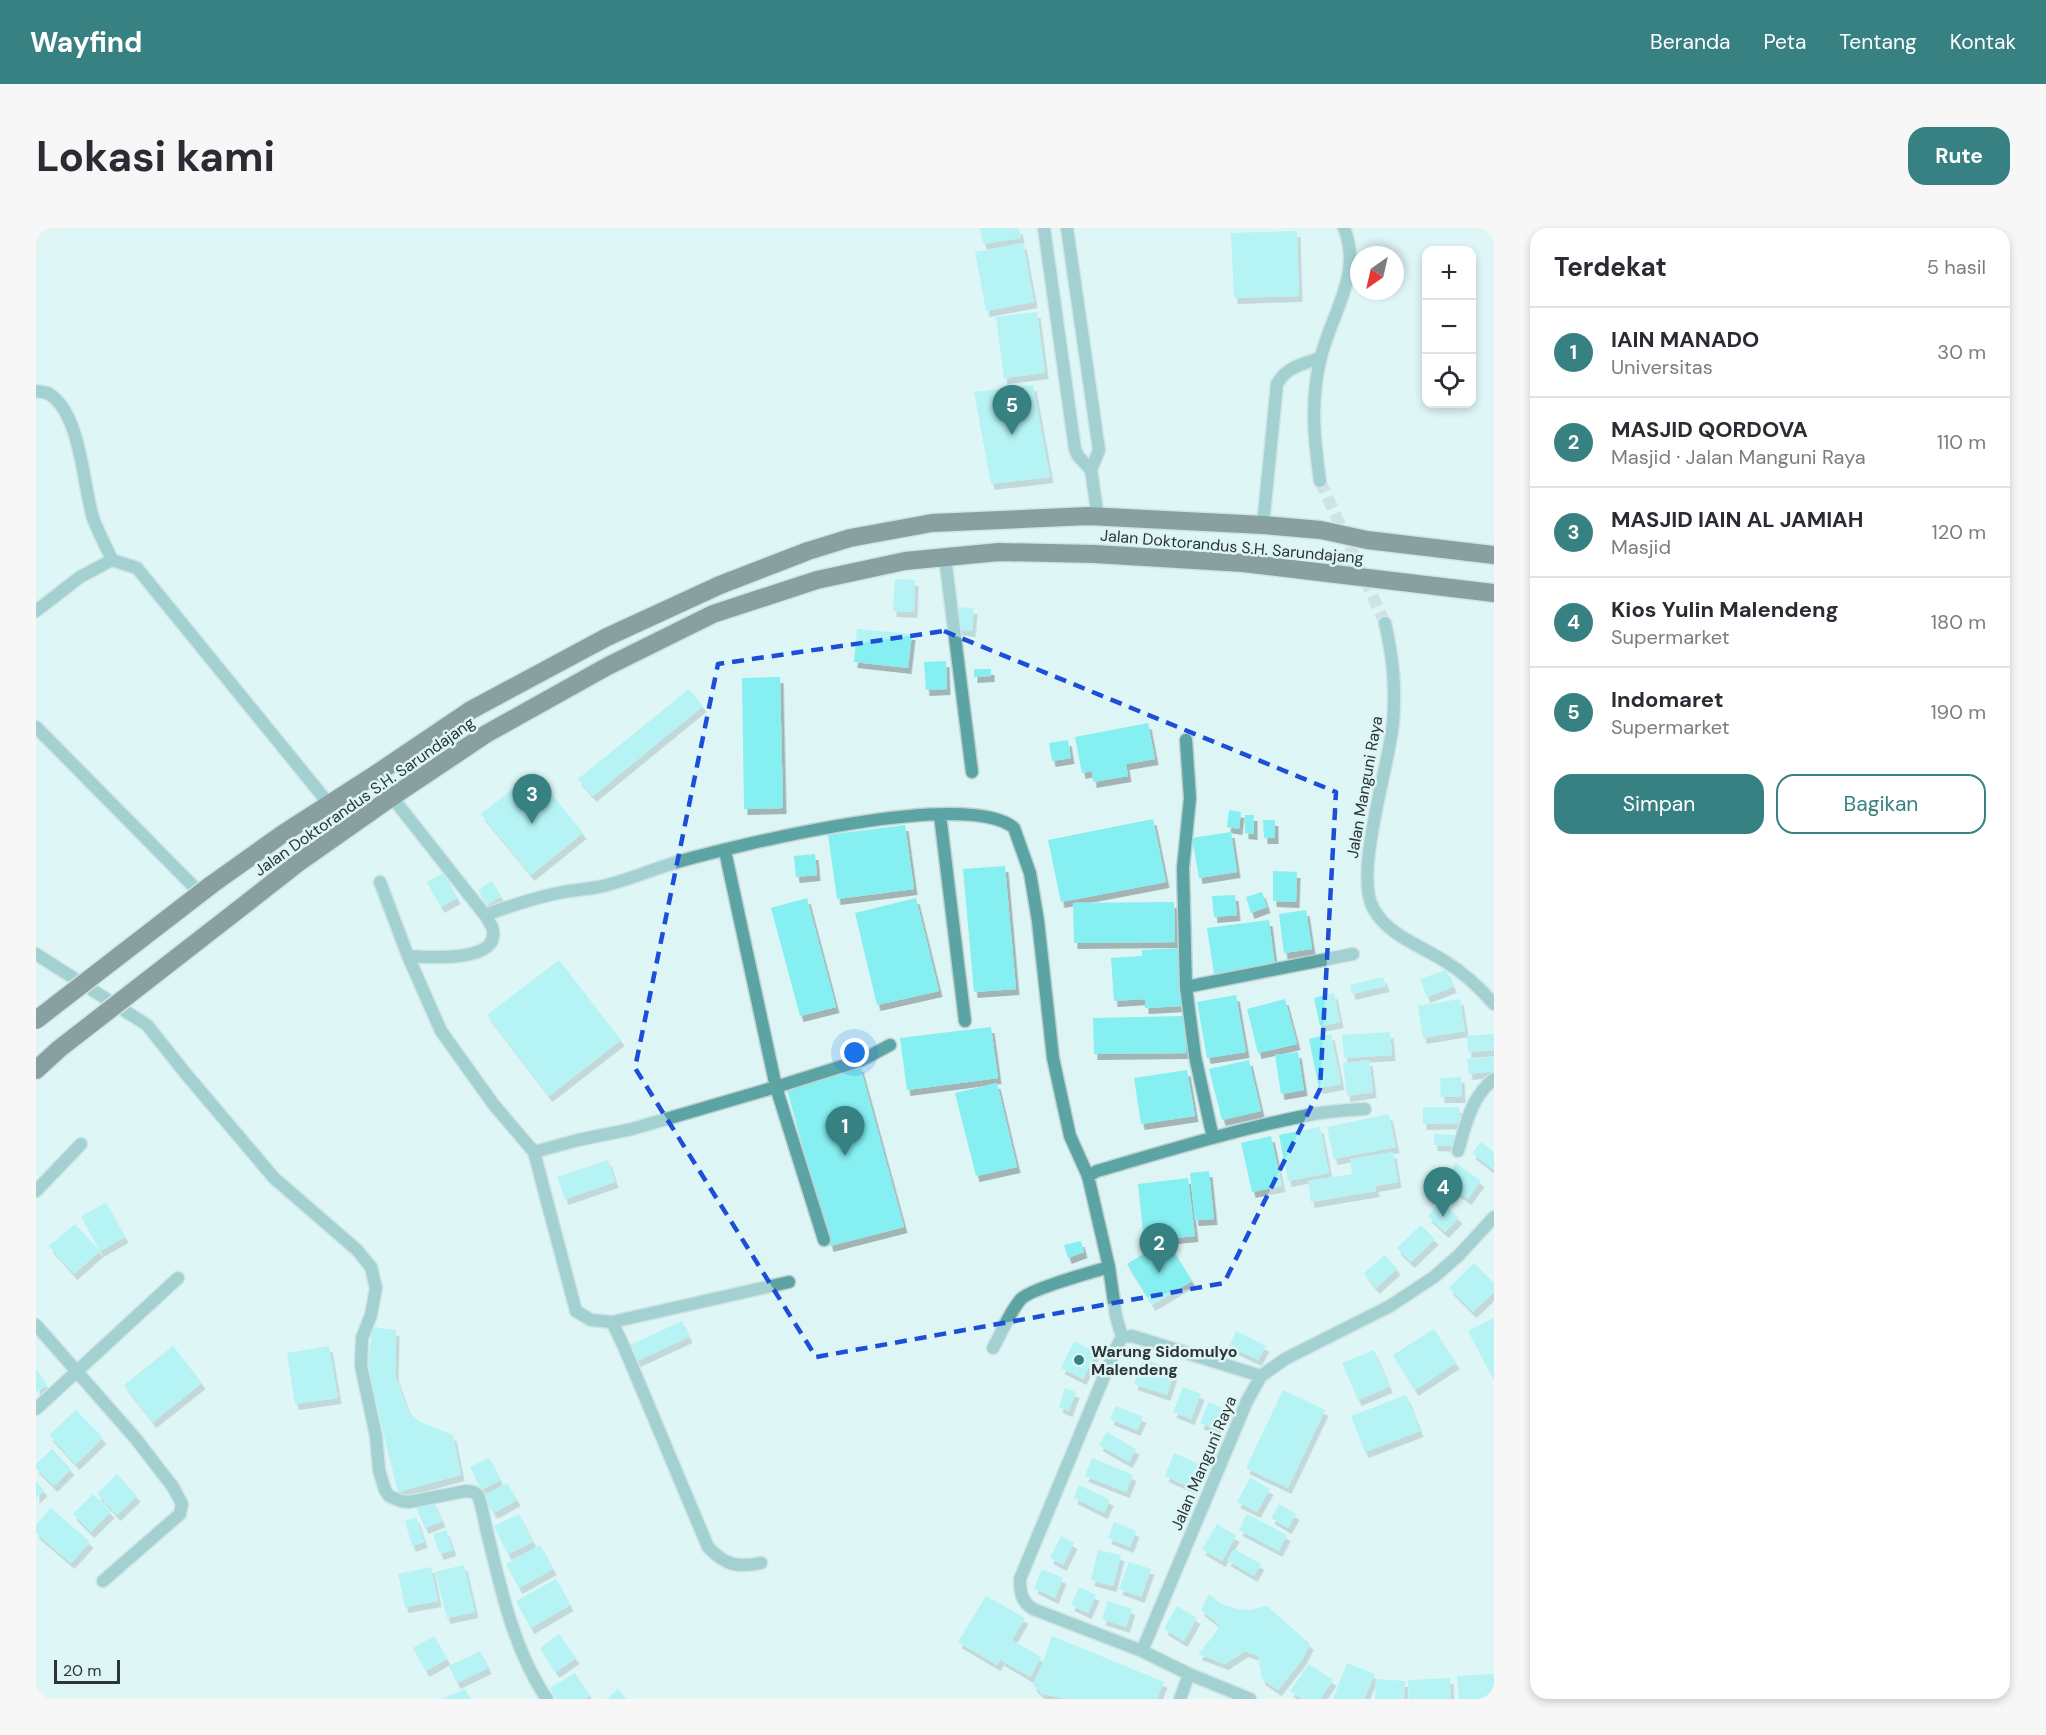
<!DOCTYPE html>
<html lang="id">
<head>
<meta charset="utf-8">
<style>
  :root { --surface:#fff; --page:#f7f7f7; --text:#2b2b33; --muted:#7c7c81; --line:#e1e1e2; --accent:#388182 }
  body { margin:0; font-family:"DM Sans",sans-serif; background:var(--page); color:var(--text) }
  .controls { position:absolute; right:18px; top:18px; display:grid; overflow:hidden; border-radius:12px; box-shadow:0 3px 9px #0003 }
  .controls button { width:54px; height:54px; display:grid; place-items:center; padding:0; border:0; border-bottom:2px solid var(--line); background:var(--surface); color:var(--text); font:30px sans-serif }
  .compass { position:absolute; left:1314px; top:18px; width:54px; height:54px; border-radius:50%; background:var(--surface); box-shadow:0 3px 9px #0003; rotate:214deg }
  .scale { position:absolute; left:18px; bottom:15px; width:66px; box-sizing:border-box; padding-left:6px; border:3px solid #2c3535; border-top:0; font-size:16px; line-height:21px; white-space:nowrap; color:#2c3535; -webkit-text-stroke:4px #def5f5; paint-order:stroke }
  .you { position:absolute; left:819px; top:825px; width:21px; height:21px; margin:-15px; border:4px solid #fff; border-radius:50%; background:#1a73e8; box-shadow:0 0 0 9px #1a73e833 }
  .badge { display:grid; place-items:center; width:39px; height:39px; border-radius:50%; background:var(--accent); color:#fff; font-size:20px; font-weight:700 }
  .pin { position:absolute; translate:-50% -50px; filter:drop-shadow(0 2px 3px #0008) }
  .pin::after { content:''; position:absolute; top:32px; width:21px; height:18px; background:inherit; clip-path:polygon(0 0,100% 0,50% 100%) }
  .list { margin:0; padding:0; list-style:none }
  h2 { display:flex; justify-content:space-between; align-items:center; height:78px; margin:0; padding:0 24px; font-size:26px }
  h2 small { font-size:20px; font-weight:400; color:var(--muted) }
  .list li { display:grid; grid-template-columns:39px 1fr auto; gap:18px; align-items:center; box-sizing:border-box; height:90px; padding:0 24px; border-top:2px solid var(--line) }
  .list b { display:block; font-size:22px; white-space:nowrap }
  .list p { margin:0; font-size:20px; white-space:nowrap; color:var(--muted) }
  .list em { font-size:20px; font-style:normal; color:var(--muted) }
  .actions { display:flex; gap:12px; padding:18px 24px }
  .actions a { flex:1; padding:14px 0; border:2px solid var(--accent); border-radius:18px; text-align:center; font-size:21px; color:var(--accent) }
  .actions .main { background:var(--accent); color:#fff }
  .icon { flex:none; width:33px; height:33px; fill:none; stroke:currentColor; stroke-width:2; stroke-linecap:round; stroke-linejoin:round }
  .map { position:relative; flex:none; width:1458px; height:1471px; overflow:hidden; border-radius:18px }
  header { display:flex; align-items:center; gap:36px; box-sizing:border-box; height:84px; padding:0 30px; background:var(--accent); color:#fff }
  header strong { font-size:28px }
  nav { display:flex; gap:33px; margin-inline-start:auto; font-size:21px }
  .intro { display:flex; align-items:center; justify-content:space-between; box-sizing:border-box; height:144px; padding:0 36px }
  h1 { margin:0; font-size:42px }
  .button { padding:15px 27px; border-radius:18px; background:var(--accent); color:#fff; font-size:21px; font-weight:700 }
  main { display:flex; gap:36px; padding:0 36px }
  aside { flex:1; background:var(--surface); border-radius:18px; box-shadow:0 3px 9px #0003 }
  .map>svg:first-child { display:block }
</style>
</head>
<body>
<header>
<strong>Wayfind</strong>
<nav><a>Beranda</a><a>Peta</a><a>Tentang</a><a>Kontak</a></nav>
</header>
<div class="intro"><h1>Lokasi kami</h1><a class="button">Rute</a></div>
<main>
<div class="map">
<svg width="1458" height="1471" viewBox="0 0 1458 1471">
  <defs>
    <filter id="shadow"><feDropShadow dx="3.5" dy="6" stdDeviation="0" flood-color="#0004"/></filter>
  </defs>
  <rect width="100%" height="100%" fill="#def5f5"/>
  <path fill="#85eff1" filter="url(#shadow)" d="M944,0h39l2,10 -38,6z
    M1261,3l2,65 -65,2 -3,-65z
    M987,15l11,59 -48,9 -11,-59z
    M1001,84l8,61 -41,5 -8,-61z
    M997,157l17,92 -59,7 -17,-92z
    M859,351l20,1 -1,32 -21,-1z
    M920,379l18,1 -2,23 -18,-2z
    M821,401l55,5 -4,34 -54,-6z
    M910,433l1,28 -21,1 -2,-28z
    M938,441h17v7l-17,1z
    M744,449l3,131 -39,1 -2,-131z
    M653,461l14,17 -110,90 -15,-17z
    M1112,495l7,36 -29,5 2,12 -35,6 -1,-11 -10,2 -7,-36z
    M1032,512l3,18 -19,3 -3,-18z
    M498,544l49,61 -52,42 -50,-61z
    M1193,582l12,2 -2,17 -12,-2z
    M1209,587h9v19l-9,-1z
    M1117,591l13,63 -105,20 -13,-62z
    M1227,592h12v18h-11z
    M869,597l9,64 -77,10 -9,-64z
    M1195,604l6,40 -38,6 -7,-40z
    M779,626l2,21 -21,2 -2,-21z
    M969,638l11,123 -42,3 -11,-123z
    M1237,643l24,1 -1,30 -23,-1z
    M407,645l14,25 -16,9 -14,-25z
    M456,653l9,16 -14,8 -9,-15z
    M1226,664l5,15 -16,6 -5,-16z
    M1199,667l2,20 -23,2 -2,-21z
    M771,670l29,109 -36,9 -29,-108z
    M880,670l23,93 -62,14 -22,-92z
    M1138,674l1,40 -101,1 -1,-40z
    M1270,682l6,39 -28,4 -5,-39z
    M1233,692l6,46 -61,8 -7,-46z
    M1142,720l4,58 -37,2v-9l-31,2 -3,-43 31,-2v-6z
    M523,732l62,80 -72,56 -62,-81z
    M1410,742l7,17 -26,10 -7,-18z
    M1347,749l3,9 -34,8 -2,-9z
    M1298,765l6,29 -20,4 -6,-28z
    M1200,767l10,57 -39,6 -10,-56z
    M1249,771l12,45 -39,9 -11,-44z
    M1424,771l5,32 -42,7 -5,-32z
    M1149,788l1,37 -92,1 -1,-36z
    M955,799l7,51 -91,12 -7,-52z
    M1354,804l2,23 -48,3 -2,-23z
    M1295,806l10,50 -22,4 -10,-49z
    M1458,806v16l-26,2 -1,-16z
    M1262,824l6,38 -23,4 -6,-39z
    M1458,829v14l-25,3 -2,-15z
    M1213,832l12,51 -39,9 -13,-51z
    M1333,832l4,32 -26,4 -4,-33z
    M824,838l44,161 -74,19 -44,-160z
    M1151,842l8,46 -54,8 -7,-46z
    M1425,849l1,20h-21l-1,-19z
    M961,855l20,84 -41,9 -21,-83z
    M1387,879h36l1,16 -37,1z
    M1353,886l7,33 -62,12 -7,-32z
    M1284,899l9,46 -41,8 -9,-46z
    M1398,906l20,1v11l-20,-1z
    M1235,908l11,50 -30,6 -11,-49z
    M1445,914l13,10v18l-22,-17z
    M1357,924l5,30 -23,4 1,5 -65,11 -3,-21 44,-7 -2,-15z
    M572,932l7,22 -50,17 -8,-22z
    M1420,935l25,18 -13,18 -25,-18z
    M1173,943l5,48 -19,1 -5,-47z
    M1152,950l7,58 -51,5 -6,-57z
    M1405,973l18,17 -14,14 -17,-16z
    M70,975l19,34 -25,14 -26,23 -25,-28 26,-22 25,27 -19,-35z
    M1385,997l14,14 -24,23 -14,-14z
    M1045,1013l3,11 -16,6 -4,-13z
    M1133,1016l23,37 -40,24 -25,-41 31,-19z
    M1349,1027l12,14 -21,19 -12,-15z
    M1438,1035l20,20v9l-21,20 -24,-24z
    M1458,1090v62l-26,-49z
    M646,1093l7,16 -54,25 -7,-16z
    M336,1099l24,3 -1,45 13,36 12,11 33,13 8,40 -63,17 -30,-121z
    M1398,1101l22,34 -41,27 -22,-35z
    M1200,1103l30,15 -8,14 -29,-14z
    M1038,1113l22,11 -13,27 -22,-11z
    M137,1118l29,37 -49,39 -29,-37z
    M293,1118l9,52 -43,6 -8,-51z
    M1338,1122l15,37 -31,13 -16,-37z
    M1107,1131l32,11 -8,25 -33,-11z
    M0,1140l11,18 -11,6z
    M1147,1159l18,7 -10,25 -18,-7z
    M1029,1160l11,4 -7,19 -10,-4z
    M1247,1162l42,20 -37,78 -42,-20z
    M1370,1167l14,36 -55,21 -14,-36z
    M1173,1174l16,7 -9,21 -16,-7z
    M1080,1178l27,11 -6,13 -27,-11z
    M40,1182l27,28 -27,26 -27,-29z
    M1071,1204l29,17 -7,13 -30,-17z
    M16,1221l19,20 -17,17 -18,-18v-4z
    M1138,1225l28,12 -10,23 -27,-12z
    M453,1230l11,22 -19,10 -11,-23z
    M1056,1230l41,17 -7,17 -41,-16z
    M81,1246l20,22 -20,19 -20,-21z
    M1214,1250l20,11 -13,23 -20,-10z
    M0,1254l8,8 -8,8z
    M471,1255l10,17 -23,13 -11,-17z
    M1043,1257l31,15 -6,13 -30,-15z
    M57,1266l18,18 -20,20 -18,-18z
    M397,1273l9,20 -17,7 -9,-20z
    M1243,1276l17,10 -8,14 -17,-10z
    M15,1280l39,34 -19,21 -35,-30v-8z
    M483,1286l14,28 -25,12 -14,-28z
    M1211,1286l40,21 -8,16 -40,-21z
    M380,1289l8,25 -12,4 -7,-25z
    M1078,1294l22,9 -6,16 -22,-9z
    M1181,1296l19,12 -14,25 -20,-12z
    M410,1302l7,20 -13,4 -7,-20z
    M1025,1308l13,7 -11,22 -13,-7z
    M504,1317l13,24 -34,19 -13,-24z
    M1198,1321l27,15 -7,12 -27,-16z
    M1062,1322l23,5 -8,31 -22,-6z
    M1093,1334l22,7 -10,28 -22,-8z
    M428,1337l11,47 -28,6 -12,-46z
    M395,1339l7,34 -33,6 -7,-33z
    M1006,1341l21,9 -8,20 -21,-10z
    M520,1351l14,26 -39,23 -15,-27z
    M1043,1359l17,8 -8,18 -17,-8z
    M1173,1366l12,10 17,5 12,1 17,-4 43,38 -8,16 -24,30 -16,-11 -4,-23 -13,-5 -20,13 -27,-10 16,-19 6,-10 -19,-15z
    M950,1368l39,22 -13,22 29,17 -11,20 -29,-17 8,-15 -12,20 -39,-23z
    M1072,1373l24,8 -6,18 -24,-8z
    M1141,1378l20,12 -13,23 -20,-12z
    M523,1406l17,24 -20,14 -16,-24z
    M398,1408l13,23 -21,12 -13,-23z
    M1016,1408l112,46 -7,17h-88l-27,-5 -9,-9 10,-23z
    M444,1423l8,17 -31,15 -8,-17z
    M1311,1435l28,11 -11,25h-31z
    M1273,1436l24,16 -13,19h-18l-12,-8z
    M539,1445l15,23 -6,3h-28l-6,-11z
    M1458,1446v25h-35l-2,-23z
    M1414,1450l1,21h-42l-1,-19z
    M1340,1451l29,2 -1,18h-29z
    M429,1461l5,10h-29z
    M582,1461l8,10h-19z"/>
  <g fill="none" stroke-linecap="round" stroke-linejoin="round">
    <path stroke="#bacfcf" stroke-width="12" stroke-dasharray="12 6" stroke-linecap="butt" d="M1284,253l65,142"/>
    <g stroke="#bed2d2" stroke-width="15">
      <path id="lane" d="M0,163c4,1 10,1 13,3 32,19 34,92 44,124 5,14 13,28 19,42
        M909,330l27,214
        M0,383l44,-34 32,-17 25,8 192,236
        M0,499l164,166
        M356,569l93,118c25,-9 51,-18 78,-23 12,-2 24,-3 36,-5 27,-6 52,-17 78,-25 61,-17 290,-74 337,-34l16,45 8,48 15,137 17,78 18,40
        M904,587l25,206
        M689,623l51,236 48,153
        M344,654l28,74 33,75 53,74 40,47 44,-12 54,-11 144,-42 86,-27 28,-15
        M372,728c18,1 96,8 84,-29 -2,-4 -5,-9 -7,-12
        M498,924l42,159 15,9 21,2 12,25 84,200c17,18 29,21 53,16
        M576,1094l177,-40
        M957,1120c9,-16 16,-35 28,-49 9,-10 71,-27 88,-32"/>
    </g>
    <g stroke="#bed2d2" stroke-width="15">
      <path id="street" d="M1008,0l31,221 3,7 13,14 8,-20 -32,-222
        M1055,242l7,47
        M1284,253c-6,-42 -10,-82 1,-124 10,-42 42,-84 23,-129
        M1227,297l14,-141c9,-17 26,-20 43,-26
        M1349,395c8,35 11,64 8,100 -4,44 -39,149 -20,185 15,28 49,38 73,54 18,11 34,26 48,42
        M1150,512l4,58 -7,70 3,119 9,69 18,82
        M0,726l111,71 39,49 88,104 83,72 14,17 5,21 -5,27 -9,23 -1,28 15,70 3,34 6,20 4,6 12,5 8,1 57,-11 7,1 5,3c5,14 7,31 11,45 13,54 26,112 58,159
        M1150,759l167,-33
        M1422,923c8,-27 13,-54 36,-72
        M0,963l45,-47
        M0,1097l100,114 37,48 9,17 -2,10 -77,67
        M1086,1109l-6,-21 -7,-49 -21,-91 9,-5c72,-21 144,-43 217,-57 17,-3 34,-4 51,-5
        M0,1181l142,-131
        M1106,1423l-109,-42c-12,-8 -13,-17 -13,-30l95,-229 7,-13 10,-1 129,40
        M1144,1471l9,-25
        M1214,1471l-61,-25 -47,-23 105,-250 14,-25 24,-17 105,-53 44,-29 25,-22 35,-38"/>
    </g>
    <g stroke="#bed2d2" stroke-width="21">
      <path id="highway" d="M175,657l73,-52 92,-59 95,-64 136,-73 113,-52 88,-34 42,-13 82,-15 156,-7 175,9 58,5 46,10 127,15
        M198,685l64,-50 94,-66 94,-63 122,-68 105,-52 104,-34 88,-19 94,-9 96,2 148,9 251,30
        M0,842l23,-21"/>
    </g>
    <use href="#lane" stroke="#5ca3a4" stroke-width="12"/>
    <use href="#street" stroke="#5ca3a4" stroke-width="12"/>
    <use href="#highway" stroke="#1f3939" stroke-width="18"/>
    <g stroke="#bed2d2" stroke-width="21" stroke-linecap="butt">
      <path id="highway-bridge" d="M0,792l175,-135
        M23,821l175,-136"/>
    </g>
    <use href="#highway-bridge" stroke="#1f3939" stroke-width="18"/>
  </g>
  <path d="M0 0H1458V1471H0ZM908,403l392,161 -16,297 -96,194 -408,74 -181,-289 83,-404z" fill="#def5f5" fill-opacity=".55" fill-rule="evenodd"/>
  <path fill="none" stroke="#1d4ed8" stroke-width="4.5" stroke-dasharray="12 8" stroke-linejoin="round" d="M908,403l392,161 -16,297 -96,194 -408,74 -181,-289 83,-404z"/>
  <circle fill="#388182" stroke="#def5f5" stroke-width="2" cx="1043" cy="1132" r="6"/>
  <g text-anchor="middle" stroke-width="5" stroke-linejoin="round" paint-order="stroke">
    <g font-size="16" fill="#2c3535" stroke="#def5f5">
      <text transform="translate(1196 318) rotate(5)" y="6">Jalan Doktorandus S.H. Sarundajang</text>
      <text transform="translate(1328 559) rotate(-80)" y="6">Jalan Manguni Raya</text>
      <text transform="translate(328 568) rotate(-35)" y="6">Jalan Doktorandus S.H. Sarundajang</text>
      <text transform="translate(1167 1235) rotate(-67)" y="6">Jalan Manguni Raya</text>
    </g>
    <g font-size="16" font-weight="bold" fill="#2c3535" stroke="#def5f5" text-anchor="start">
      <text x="1055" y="1129">Warung Sidomulyo<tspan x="1055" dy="18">Malendeng</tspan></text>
    </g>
  </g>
</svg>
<div class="controls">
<button>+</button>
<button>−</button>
<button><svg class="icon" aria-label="locate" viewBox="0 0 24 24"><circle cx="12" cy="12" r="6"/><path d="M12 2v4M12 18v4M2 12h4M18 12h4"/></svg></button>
</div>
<svg class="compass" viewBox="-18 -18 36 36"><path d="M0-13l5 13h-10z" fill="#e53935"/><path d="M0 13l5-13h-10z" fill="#7c7c81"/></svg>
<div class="scale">20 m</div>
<div class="you"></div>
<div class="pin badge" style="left:809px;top:928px">1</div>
<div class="pin badge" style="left:1123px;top:1045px">2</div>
<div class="pin badge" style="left:496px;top:596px">3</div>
<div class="pin badge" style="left:1407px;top:989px">4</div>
<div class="pin badge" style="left:976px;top:207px">5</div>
</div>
<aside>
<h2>Terdekat<small>5 hasil</small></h2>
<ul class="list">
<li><span class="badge">1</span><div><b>IAIN MANADO</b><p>Universitas</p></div><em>30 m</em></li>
<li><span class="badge">2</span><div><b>MASJID QORDOVA</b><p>Masjid · Jalan Manguni Raya</p></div><em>110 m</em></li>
<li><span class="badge">3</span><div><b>MASJID IAIN AL JAMIAH</b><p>Masjid</p></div><em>120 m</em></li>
<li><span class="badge">4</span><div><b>Kios Yulin Malendeng</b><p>Supermarket</p></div><em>180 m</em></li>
<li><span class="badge">5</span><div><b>Indomaret</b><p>Supermarket</p></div><em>190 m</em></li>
</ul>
<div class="actions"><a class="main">Simpan</a><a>Bagikan</a></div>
</aside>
</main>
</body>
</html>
